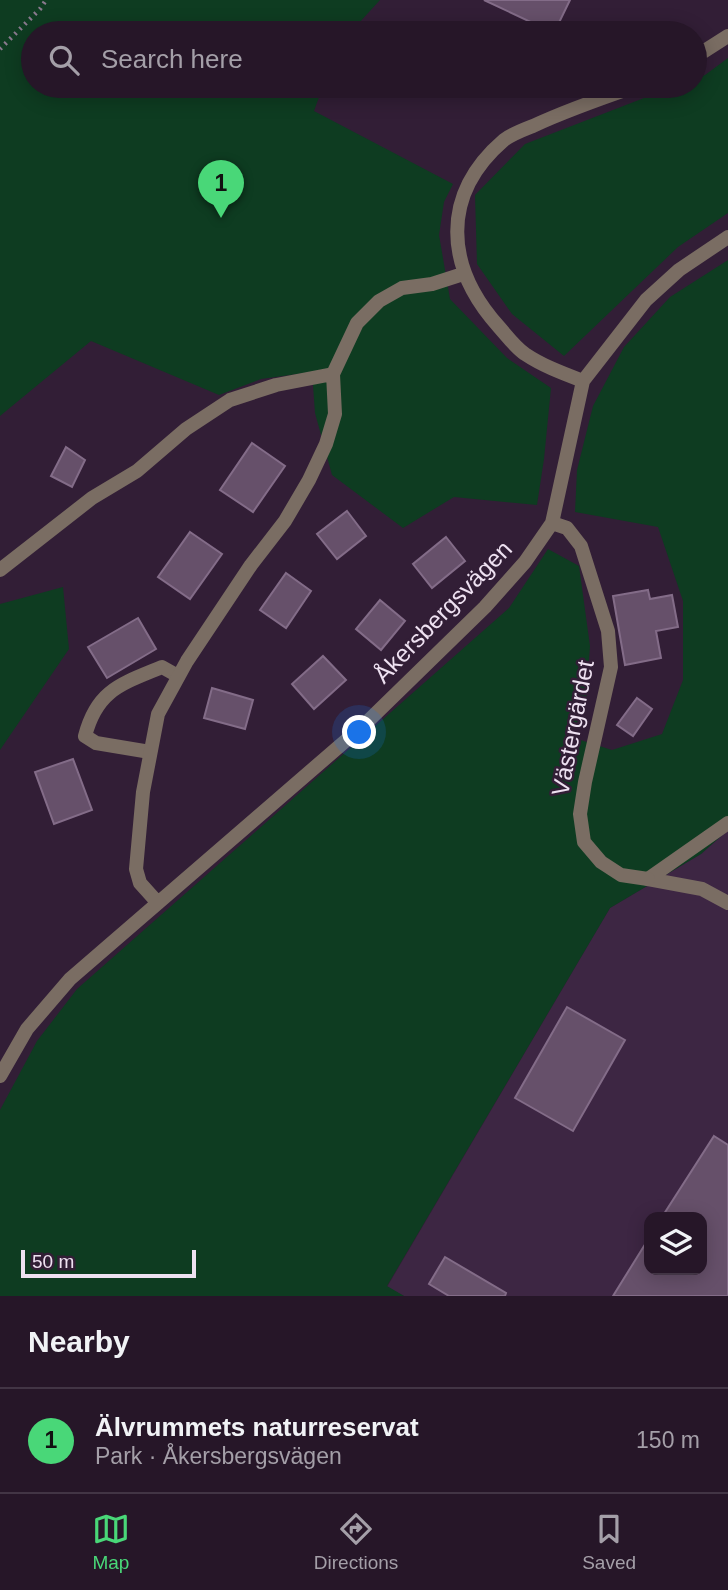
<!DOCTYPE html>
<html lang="en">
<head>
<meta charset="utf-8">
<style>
  :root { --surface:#261628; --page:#322334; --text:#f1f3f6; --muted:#a49fa8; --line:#423545; --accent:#49d778 }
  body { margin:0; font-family:Helvetica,sans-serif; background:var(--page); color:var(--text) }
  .controls { position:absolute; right:21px; bottom:21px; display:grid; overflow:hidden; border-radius:14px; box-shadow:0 4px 18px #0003 }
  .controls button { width:63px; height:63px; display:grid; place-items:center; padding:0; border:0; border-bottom:2px solid var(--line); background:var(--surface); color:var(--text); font:35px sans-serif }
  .scale { position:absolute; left:21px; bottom:18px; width:175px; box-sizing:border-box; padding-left:7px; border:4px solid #eee1f1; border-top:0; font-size:19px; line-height:24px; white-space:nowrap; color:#eee1f1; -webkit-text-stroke:5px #321e36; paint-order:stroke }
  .you { position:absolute; left:360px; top:733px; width:24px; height:24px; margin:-18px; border:5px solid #fff; border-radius:50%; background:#1a73e8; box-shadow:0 0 0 10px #1a73e833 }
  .badge { display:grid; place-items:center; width:46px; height:46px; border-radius:50%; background:var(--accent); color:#111; font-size:23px; font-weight:700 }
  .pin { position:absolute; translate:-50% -58px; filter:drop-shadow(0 2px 4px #0008) }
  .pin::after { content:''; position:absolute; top:37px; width:24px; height:21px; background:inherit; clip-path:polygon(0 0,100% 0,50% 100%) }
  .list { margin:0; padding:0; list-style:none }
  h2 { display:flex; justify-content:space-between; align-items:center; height:91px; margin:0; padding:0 28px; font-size:30px }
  h2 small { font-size:23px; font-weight:400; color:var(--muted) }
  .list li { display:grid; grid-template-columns:46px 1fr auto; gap:21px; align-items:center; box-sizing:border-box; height:105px; padding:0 28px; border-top:2px solid var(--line) }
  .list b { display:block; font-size:26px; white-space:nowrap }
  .list p { margin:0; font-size:23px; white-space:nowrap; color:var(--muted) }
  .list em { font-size:23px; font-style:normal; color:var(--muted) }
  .icon { flex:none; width:38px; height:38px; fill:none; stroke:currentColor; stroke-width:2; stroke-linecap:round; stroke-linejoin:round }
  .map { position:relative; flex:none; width:728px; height:1296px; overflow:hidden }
  .search { position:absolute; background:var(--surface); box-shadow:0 4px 18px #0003; left:21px; right:21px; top:21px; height:77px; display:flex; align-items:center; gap:18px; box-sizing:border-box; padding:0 24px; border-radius:38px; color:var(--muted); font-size:26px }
  .sheet { height:196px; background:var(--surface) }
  nav { display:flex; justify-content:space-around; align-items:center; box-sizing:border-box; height:98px; border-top:2px solid var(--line); background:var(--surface); font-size:19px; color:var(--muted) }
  nav a { display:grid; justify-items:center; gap:4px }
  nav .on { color:var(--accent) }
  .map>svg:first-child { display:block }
</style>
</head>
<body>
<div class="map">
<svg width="728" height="1296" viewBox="0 0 728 1296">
  <rect width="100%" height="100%" fill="#321e36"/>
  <path fill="#3d2643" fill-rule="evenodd" d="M728,830v466h-324l-17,-9 223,-379 91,-54zM649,1217h53v53h-53z"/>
  <path fill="#0e3c21" d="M0,0h380l-21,23 -6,10h-320v53h290l-9,25 139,73 -9,18 -5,33 11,64 57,59 44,30 -7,71 -7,46 -83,-8 -51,31 -71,-53 -17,-62 -3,-41 -51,7 -42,16 -128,-54 -91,75z
    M728,58v155l-50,34 -114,109 -52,-42 -35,-50 -2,-69 50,-51 150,-58h20v-8l10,-3z
    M728,260v570l-27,24 -91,54 -223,378 17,10h-404v-186l37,-69 40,-52 432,-381 39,-59 31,17 11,80 -4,55 -15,36 41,13 50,-16 21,-54v-79l-25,-74 -83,-15 2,-42 16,-64 31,-59 46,-50z
    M63,587l6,62 -69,101v-146z"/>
  <path fill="#66506a" stroke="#836c88" stroke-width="2" d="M484,0h86l-16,33z
    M252,443l33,23 -32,46 -33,-22z
    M66,447l19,13 -13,27 -21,-11z
    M347,511l19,25 -29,23 -20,-25z
    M190,532l32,22 -32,45 -32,-22z
    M446,537l19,24 -33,27 -19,-24z
    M286,573l25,18 -25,37 -26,-18z
    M648,590l2,9 22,-4 6,32 -22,4 5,27 -36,7 -12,-69z
    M380,600l25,21 -24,29 -25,-21z
    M138,618l18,31 -49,29 -19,-31z
    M323,656l23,24 -32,29 -22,-25z
    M212,688l41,12 -8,29 -41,-11z
    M637,698l15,11 -19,27 -16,-11z
    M73,759l19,51 -38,14 -19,-52z
    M567,1007l58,33 -52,91 -58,-33z
    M714,1136l14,9v151h-115l36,-58v32h53v-53h-40z
    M445,1257l61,36 -1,3h-56l-20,-12z"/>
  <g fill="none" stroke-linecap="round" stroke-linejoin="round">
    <path stroke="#89798d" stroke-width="4.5" stroke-dasharray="2 5" stroke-linecap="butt" d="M0,49l40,-40 6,-9"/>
    <path stroke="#7a6d63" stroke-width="14" d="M150,752l-54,-9 -11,-7c12,-46 36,-52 77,-69l16,9
      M648,879l80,-56
      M648,879l54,10 26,14"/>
    <path stroke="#7a6d63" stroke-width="14" d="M695,57l33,-21
      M583,381c-21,-8 -40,-15 -58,-27 -10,-7 -18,-18 -26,-27 -54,-60 -59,-132 5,-187 8,-6 19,-10 29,-14 34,-16 69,-28 104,-40
      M552,523l15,5 14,18 27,85 3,36 -26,115 -5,32 4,28 17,20 20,13 27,4
      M0,570l92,-72 45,-27 49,-42 44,-29 46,-15 57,-11 24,-51 22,-22 23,-13 30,-4 31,-10
      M158,903l-18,-20 -4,-14 7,-77 15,-78 29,-53 64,-96 34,-44 24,-41 17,-36 9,-30 -2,-40
      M0,1076l27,-47 43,-50 295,-255 120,-117 40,-45 27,-39 31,-142 63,-81 33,-30 49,-33"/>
  </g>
  <g text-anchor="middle" stroke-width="5" stroke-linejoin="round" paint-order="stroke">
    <g font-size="24" fill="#eee1f1" stroke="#321e36">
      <text transform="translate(443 612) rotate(-46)" y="8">Åkersbergsvägen</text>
      <text transform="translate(573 728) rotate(-79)" y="8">Västergärdet</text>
    </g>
  </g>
</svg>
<div class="controls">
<button><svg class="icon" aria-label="layers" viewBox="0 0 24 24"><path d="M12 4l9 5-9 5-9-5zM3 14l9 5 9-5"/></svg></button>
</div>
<div class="scale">50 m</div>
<div class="you"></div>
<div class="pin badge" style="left:221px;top:218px">1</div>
<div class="search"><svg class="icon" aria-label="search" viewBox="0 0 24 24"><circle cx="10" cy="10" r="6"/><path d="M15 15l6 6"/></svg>Search here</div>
</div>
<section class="sheet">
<h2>Nearby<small></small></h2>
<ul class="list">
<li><span class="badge">1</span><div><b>Älvrummets naturreservat</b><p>Park · Åkersbergsvägen</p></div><em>150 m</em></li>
</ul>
</section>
<nav>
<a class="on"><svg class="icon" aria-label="map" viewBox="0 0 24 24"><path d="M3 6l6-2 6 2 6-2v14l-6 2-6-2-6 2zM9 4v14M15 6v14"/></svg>Map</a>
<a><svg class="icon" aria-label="directions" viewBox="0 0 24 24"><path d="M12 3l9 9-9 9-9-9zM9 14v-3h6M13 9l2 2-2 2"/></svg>Directions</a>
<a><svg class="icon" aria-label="saved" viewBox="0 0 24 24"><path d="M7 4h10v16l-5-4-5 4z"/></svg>Saved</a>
</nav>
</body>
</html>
